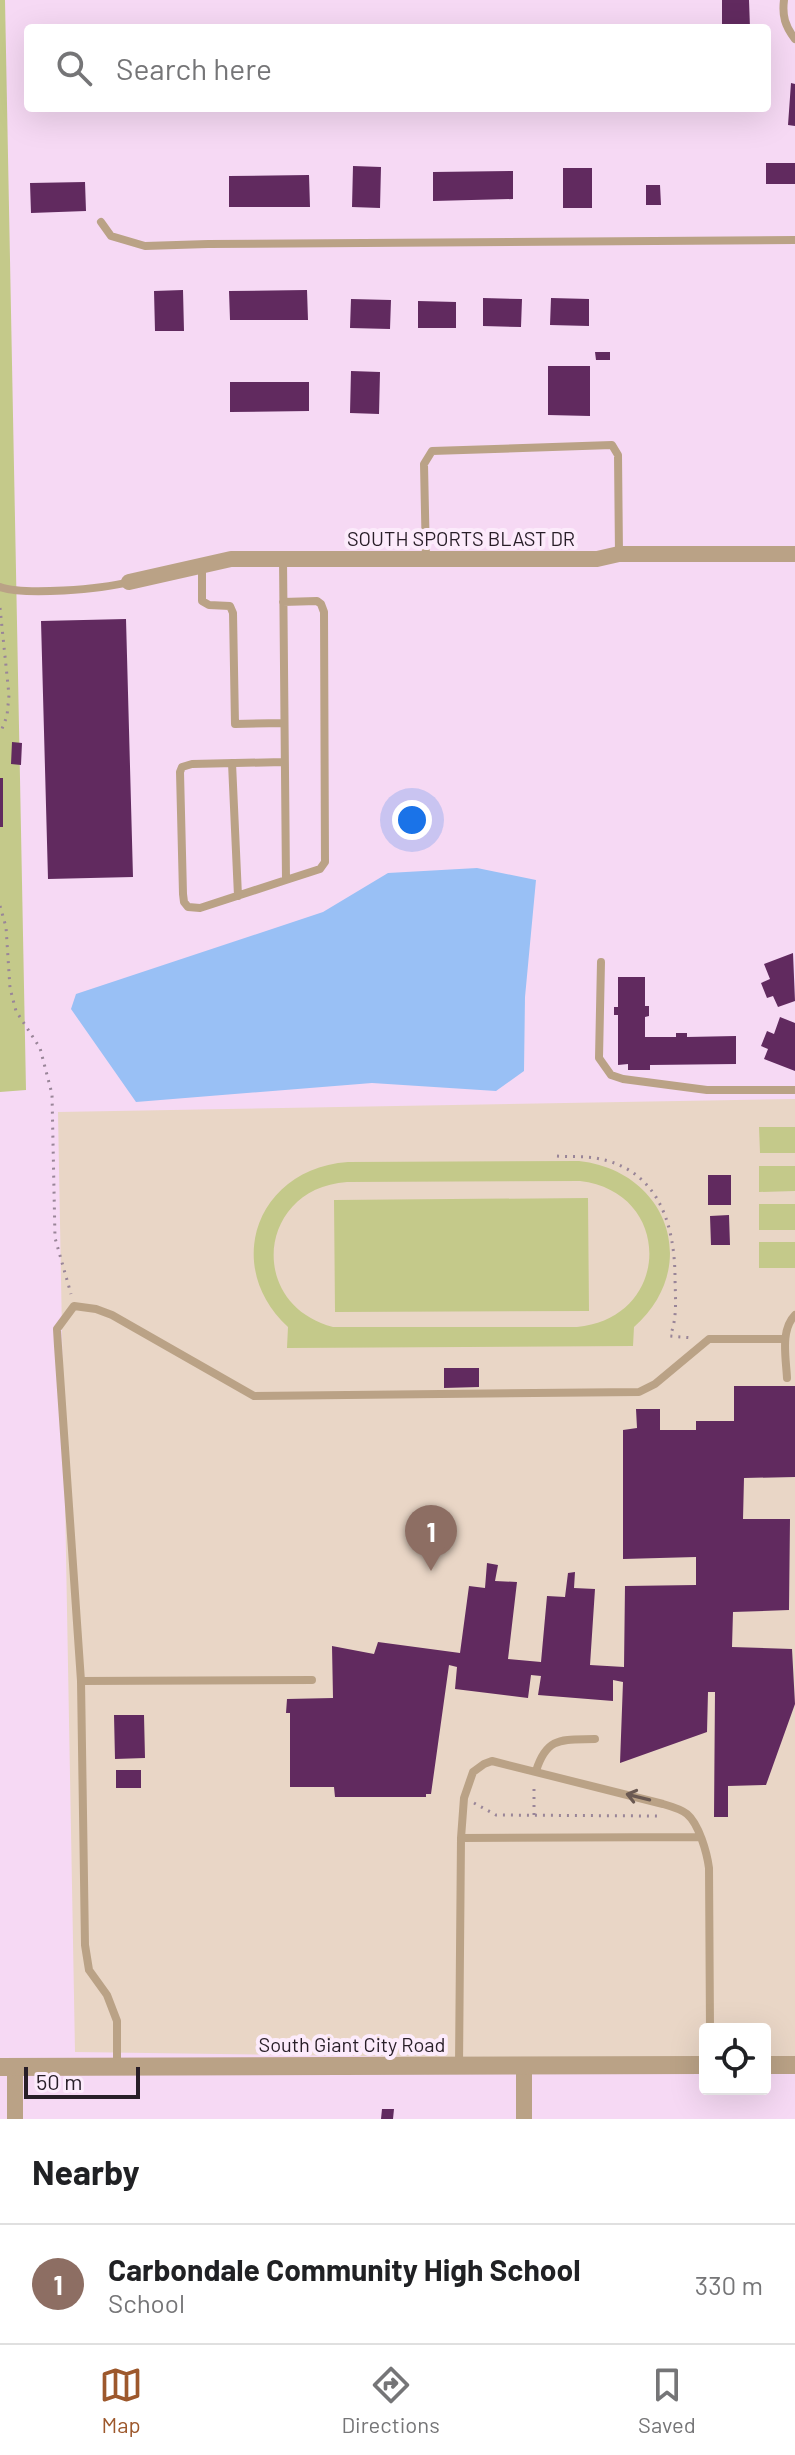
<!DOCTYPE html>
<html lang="en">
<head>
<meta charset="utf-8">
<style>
  :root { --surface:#fff; --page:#f6f6f6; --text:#202124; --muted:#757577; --line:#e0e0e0; --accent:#9d582c }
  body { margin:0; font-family:Barlow,sans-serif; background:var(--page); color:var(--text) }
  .controls { position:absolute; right:24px; bottom:24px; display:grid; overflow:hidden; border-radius:8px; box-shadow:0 8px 32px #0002 }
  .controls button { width:72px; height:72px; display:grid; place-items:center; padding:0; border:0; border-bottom:2px solid var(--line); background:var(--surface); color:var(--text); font:40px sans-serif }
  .scale { position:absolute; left:24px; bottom:20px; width:116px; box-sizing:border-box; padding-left:8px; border:4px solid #281e28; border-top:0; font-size:22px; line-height:28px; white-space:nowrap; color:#281e28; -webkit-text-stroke:6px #fcebfb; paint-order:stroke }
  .you { position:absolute; left:412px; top:820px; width:28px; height:28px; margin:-20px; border:6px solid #fff; border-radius:50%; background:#1a73e8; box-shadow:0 0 0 12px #1a73e833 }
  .badge { display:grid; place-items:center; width:52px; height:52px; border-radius:50%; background:var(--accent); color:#fff; font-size:26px; font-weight:700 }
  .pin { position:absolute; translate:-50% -66px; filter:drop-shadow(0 2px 4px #0008) }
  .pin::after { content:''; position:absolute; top:42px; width:28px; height:24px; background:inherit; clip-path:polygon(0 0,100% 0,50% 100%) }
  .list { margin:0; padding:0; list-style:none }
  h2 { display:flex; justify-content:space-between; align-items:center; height:104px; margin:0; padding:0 32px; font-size:34px }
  h2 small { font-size:26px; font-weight:400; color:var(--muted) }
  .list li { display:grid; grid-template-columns:52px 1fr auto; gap:24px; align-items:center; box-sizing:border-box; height:120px; padding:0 32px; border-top:2px solid var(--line) }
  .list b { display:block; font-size:30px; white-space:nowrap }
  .list p { margin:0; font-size:26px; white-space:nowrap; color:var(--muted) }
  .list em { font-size:26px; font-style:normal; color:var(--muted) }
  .icon { flex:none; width:44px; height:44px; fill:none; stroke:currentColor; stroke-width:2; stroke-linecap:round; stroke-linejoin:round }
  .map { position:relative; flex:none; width:795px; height:2119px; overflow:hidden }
  .search { position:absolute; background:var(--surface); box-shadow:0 8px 32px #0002; left:24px; right:24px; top:24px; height:88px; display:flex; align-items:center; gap:20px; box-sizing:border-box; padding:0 28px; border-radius:8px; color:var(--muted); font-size:30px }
  .sheet { height:224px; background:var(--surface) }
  nav { display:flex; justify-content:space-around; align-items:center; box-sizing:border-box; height:112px; border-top:2px solid var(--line); background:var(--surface); font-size:22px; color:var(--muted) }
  nav a { display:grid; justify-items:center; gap:4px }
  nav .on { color:var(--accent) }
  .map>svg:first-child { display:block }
</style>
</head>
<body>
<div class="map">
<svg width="795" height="2119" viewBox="0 0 795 2119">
  <rect width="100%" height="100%" fill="#f6d9f4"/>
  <path fill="#e9d6c6" d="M795,1099v963h-30v-33h-60v32l-630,-9 -17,-940z"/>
  <path fill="#c4c98a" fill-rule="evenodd" d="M0,0h5l21,1090 -26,2z
    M759,1127h36v26h-35z
    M579,1161c89,10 123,106 55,166l-1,19 -346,2 1,-21c-67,-62 -30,-159 60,-165zM580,1181c94,11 92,137 -3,146h-244c-87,-23 -75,-139 14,-145z
    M759,1166h36v25l-36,1z
    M588,1198l1,113 -254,1 -1,-112z
    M759,1204h36v26h-36z
    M759,1242h36v26h-36z"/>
  <path fill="#99c0f5" d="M477,868l59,12 -11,117 -1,74 -28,20 -124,-8 -236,19 -65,-93 5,-15 247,-82 65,-39z"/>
  <path fill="#612a5f" d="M722,0h27l1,28h-28z
    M791,83l4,1v42l-7,-1z
    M766,163h29v21h-29z
    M353,166l28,1 -1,41 -28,-1z
    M563,168h29v40h-29z
    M513,171v28l-80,2v-29z
    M309,175l1,32h-81v-31z
    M85,182l1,29 -55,2 -1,-30z
    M646,185h14l1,20h-15z
    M183,290l1,41h-29l-1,-40z
    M307,290l1,30h-78l-1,-29z
    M483,298l39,1 -1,28 -38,-1z
    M551,298l38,1v27l-39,-1z
    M351,299l40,1 -1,29 -40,-1z
    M418,301l38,1v26h-38z
    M595,352h15v8h-14z
    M548,366h42v50l-42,-1z
    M351,371l29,1 -1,42 -29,-1z
    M230,382h79v29l-79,1z
    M126,619l7,258 -85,2 -7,-258z
    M12,742l10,1 -1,22 -10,-1z
    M0,778h3v49h-3z
    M793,953l2,48 -17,6 -5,-11 -6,2 -6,-15 9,-4 -6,-15z
    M618,977h27v29h4v10l-4,1v20h31v-4h11v4l49,-1v28l-86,1v5h-22v-6l-10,1v-50h-4v-8h4z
    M780,1017l15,6v48l-31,-12 4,-10 -7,-3 6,-15 7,3z
    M708,1175h23v30h-23z
    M729,1215l1,30h-19l-1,-29z
    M444,1368h35v19l-35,1z
    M734,1386h61v91l-51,1 -1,41h47l-1,91 -56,2 -1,35 60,2 3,55 -29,81 -38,1v31h-14l1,-125h-7l-1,40 -87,31 3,-81 -10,-2v21l-75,-6 3,-19 -10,-1 -3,23 -73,-9 2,-22 -8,-2 -18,129h-5v3h-91l-1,-10h-44v-74h-4l1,-14 46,-1 -1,-52 42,8 4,-12 82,11 9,-67 16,2 2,-25 11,2 -3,16 22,1 -9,77 33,3 6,-66 18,1 3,-24 7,-1 -1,16 21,1 -5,76 34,2 1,-81 71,-1v-28l-73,2v-129l14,-2 -1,-19h24v21h36v-9h38z
    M114,1715h30l1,43 -30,1z
    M116,1770h25v18h-25z
    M382,2109h12l-1,10h-12z"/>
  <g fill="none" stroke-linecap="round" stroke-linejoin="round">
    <path stroke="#998598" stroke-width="3" stroke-dasharray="2 6" stroke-linecap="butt" d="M0,608l9,87 -2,21 -7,18
      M0,906l6,21 4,61 6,23 24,37 12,46 3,144 16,56
      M557,1156c13,1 26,0 38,2 61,10 79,62 80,117 0,21 3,42 -5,61l23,2
      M474,1803l22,12 163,1
      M534,1815v-32"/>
    <path stroke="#baa286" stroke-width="8" d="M784,0c-2,16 1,26 11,39
      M101,222l10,14 34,10 63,-2 587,-4
      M283,559l3,321 -86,28 -12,-1 -4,-5 -1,-8 -3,-122 2,-5 10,-3 92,-2
      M426,560l-2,-96 8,-13 180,-6 6,10 1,99
      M202,565v36l7,4 21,1 3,7 2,111 49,-1
      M0,587c25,9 102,2 129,-5
      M283,602l34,-1 4,3 3,8 1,250 -5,7 -34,11
      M232,763l6,133
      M601,962l-2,96 12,17 12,4 84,11h88
      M787,1378c-1,-20 -7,-48 8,-63
      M81,1681l-23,-335 -1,-17 17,-23 22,3 16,6 142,81 385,-4 16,-8 54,-45h76
      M536,1771c11,-35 26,-31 59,-32
      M461,1838l239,-1
      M459,2065l2,-227 3,-40 9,-26 11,-8 8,-3 171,43c7,2 18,5 24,10 12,10 20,39 22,54l1,161
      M117,2066v-45l-10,-26 -18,-25 -4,-25 -4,-264 231,-1"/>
    <path stroke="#baa286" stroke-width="16" d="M129,582l102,-23h366l22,-5h176
      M524,2066v53
      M15,2067v52"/>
    <path stroke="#baa286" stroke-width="18" d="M765,2065h30
      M0,2067l705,-2"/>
  </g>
  <defs><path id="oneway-shaft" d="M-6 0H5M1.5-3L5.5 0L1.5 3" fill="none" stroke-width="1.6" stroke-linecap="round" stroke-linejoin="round" transform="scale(2)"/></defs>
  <use stroke="#6a5952" href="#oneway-shaft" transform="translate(638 1797) rotate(-166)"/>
  <g text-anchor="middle" stroke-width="8" stroke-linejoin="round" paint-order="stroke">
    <g font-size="20" fill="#281e28" stroke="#fcebfb">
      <text x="461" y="546">SOUTH SPORTS BLAST DR</text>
      <text x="352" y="2052">South Giant City Road</text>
    </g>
  </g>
</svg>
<div class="controls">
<button><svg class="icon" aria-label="locate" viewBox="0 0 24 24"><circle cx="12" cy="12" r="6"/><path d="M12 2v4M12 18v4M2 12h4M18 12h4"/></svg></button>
</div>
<div class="scale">50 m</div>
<div class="you"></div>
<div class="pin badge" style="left:431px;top:1571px;background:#8d6e63">1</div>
<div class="search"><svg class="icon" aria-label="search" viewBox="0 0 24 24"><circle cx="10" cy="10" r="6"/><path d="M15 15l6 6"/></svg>Search here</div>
</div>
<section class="sheet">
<h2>Nearby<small></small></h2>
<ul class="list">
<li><span class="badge" style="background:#8d6e63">1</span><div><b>Carbondale Community High School</b><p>School</p></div><em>330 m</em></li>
</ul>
</section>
<nav>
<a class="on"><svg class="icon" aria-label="map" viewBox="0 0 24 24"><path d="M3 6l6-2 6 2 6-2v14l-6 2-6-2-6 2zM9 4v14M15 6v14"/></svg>Map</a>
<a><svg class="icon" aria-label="directions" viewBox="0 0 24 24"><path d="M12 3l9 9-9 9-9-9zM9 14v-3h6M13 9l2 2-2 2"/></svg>Directions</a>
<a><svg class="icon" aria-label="saved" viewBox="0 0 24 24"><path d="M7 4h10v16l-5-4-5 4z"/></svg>Saved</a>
</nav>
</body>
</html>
